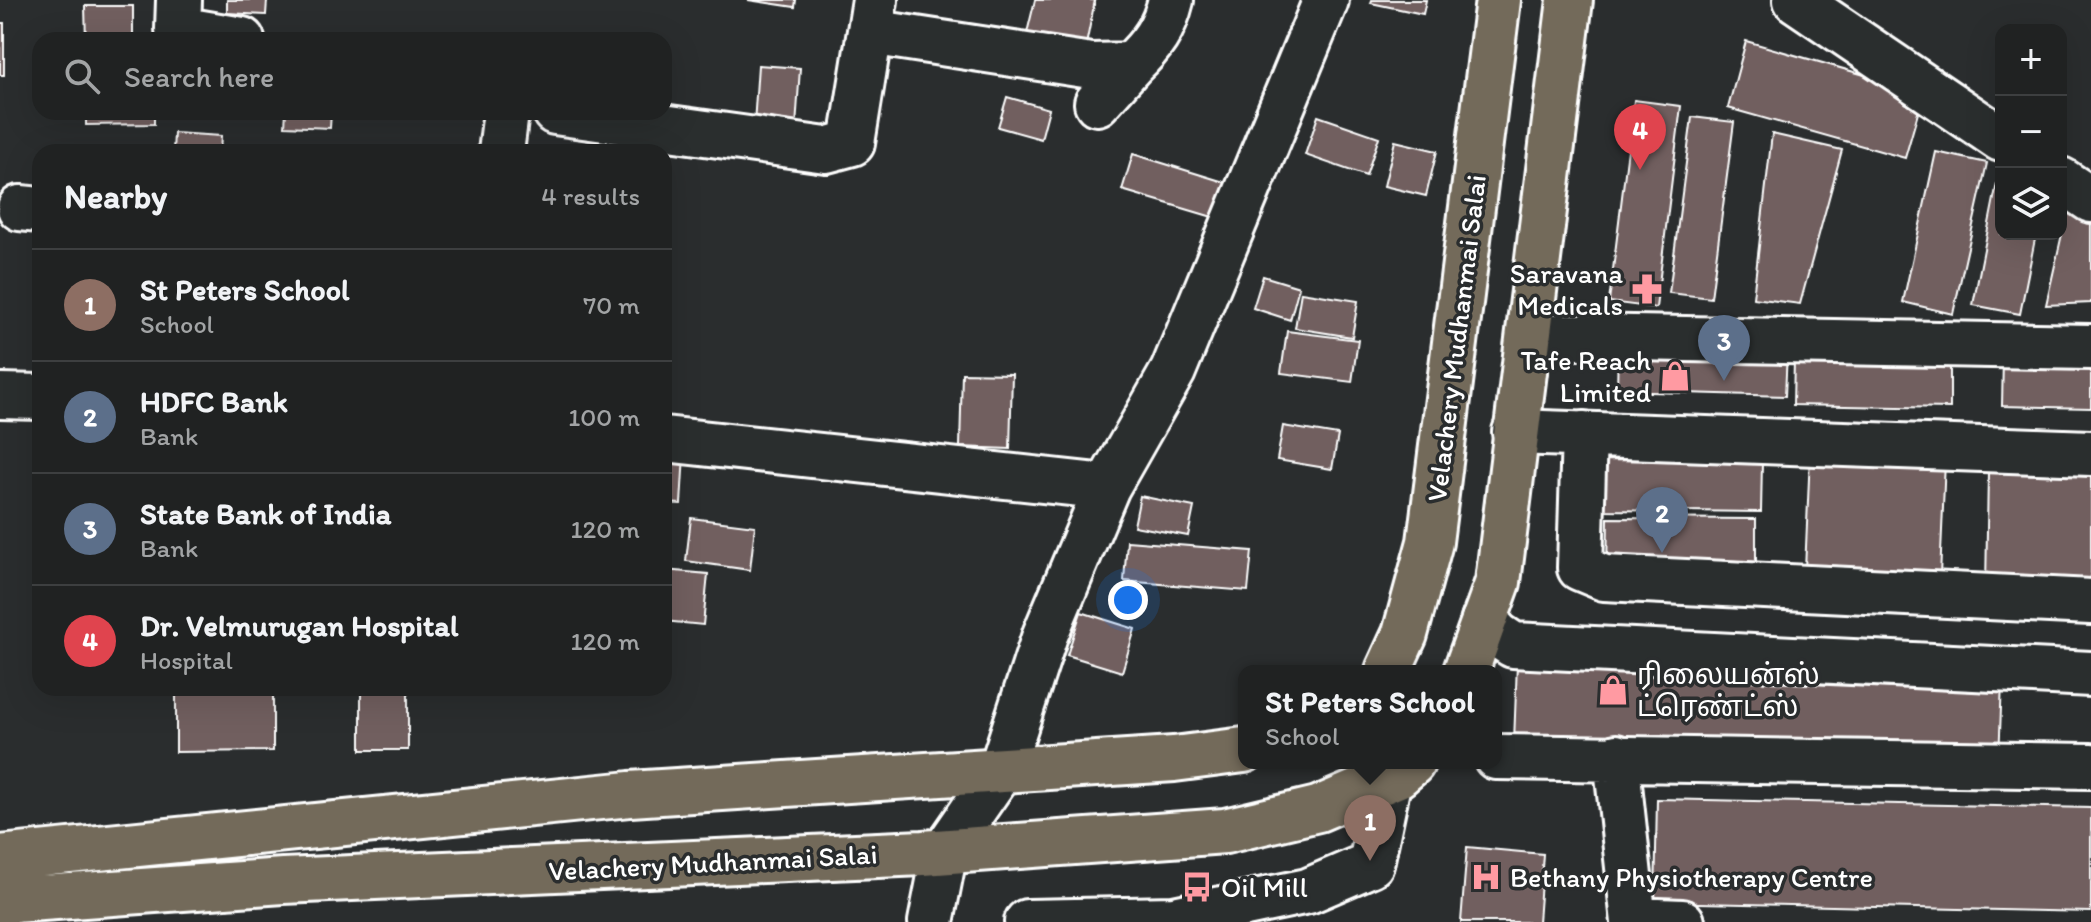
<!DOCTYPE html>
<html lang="en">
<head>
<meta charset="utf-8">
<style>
  :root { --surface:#202222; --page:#2d2f2f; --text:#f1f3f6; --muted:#a2a4a5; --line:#3d3f40; --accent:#d93025 }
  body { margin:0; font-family:Itim,"Noto Sans Tamil",sans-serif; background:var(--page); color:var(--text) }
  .controls { position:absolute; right:24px; top:24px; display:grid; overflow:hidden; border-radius:16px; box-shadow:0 8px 32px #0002 }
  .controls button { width:72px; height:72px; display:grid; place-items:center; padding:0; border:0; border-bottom:2px solid var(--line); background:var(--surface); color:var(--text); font:40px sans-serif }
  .you { position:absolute; left:1128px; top:600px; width:28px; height:28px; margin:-20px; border:6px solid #fff; border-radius:50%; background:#1a73e8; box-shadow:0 0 0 12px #1a73e833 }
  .badge { display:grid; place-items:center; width:52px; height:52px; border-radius:50%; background:var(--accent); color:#fff; font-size:26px; font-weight:700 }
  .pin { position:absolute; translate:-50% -66px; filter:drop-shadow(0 2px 4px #0008) }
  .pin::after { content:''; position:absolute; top:42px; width:28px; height:24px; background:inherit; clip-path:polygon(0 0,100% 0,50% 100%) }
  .popup { position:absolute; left:1238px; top:665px; width:264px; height:104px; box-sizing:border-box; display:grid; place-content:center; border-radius:16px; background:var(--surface); filter:drop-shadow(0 2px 6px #0005); font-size:26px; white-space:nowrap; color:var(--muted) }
  .popup b { font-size:30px; color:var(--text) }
  .popup::after { content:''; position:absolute; left:50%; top:100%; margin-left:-16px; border:16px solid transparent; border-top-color:var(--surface) }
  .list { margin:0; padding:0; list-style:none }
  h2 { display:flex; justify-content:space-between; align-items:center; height:104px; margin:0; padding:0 32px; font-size:34px }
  h2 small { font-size:26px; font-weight:400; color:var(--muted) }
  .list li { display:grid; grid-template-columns:52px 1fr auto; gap:24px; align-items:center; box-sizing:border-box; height:112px; padding:0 32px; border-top:2px solid var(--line) }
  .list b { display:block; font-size:30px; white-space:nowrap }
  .list p { margin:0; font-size:26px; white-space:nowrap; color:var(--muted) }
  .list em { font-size:26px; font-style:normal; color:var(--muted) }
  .icon { flex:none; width:44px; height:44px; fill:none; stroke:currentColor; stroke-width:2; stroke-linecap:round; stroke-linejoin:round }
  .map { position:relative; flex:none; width:2091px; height:922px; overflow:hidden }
  .search { position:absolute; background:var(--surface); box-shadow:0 8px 32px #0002; left:32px; top:32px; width:640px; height:88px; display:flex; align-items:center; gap:20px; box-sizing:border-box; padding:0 28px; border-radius:24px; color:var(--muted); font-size:30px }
  .panel { position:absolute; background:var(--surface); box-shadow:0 8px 32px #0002; left:32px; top:144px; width:640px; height:552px; border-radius:24px }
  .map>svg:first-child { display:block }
</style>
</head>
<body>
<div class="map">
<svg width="2091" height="922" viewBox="0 0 2091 922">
  <rect width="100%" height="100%" fill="#2a2d2e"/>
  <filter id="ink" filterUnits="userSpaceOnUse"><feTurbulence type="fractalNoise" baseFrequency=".0125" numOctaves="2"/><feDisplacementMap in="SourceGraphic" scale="16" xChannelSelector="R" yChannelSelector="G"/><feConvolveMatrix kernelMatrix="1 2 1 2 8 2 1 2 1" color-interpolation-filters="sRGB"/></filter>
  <g filter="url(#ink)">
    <path fill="#715e5e" stroke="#fff" stroke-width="2" d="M227,0h40l-1,15 -39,-2z
      M748,0h48l-1,7z
      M1035,0h60l-9,45 -59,-12z
      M1372,0h54l-3,14 -52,-11z
      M85,6h48v32l21,2h-68z
      M0,23h4v52h-4z
      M1746,41l178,51 -19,66 -177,-50z
      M758,65l42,3 -4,59 -42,-3z
      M1007,97l42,12 -8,30 -43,-12z
      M1634,100l47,6 -25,202 -47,-6z
      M86,112h68v12l-68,1z
      M286,112h45l-1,16 -45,-2z
      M1318,116l61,21 -13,39 -61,-21z
      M1692,117l42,5 -23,176 -42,-5z
      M174,133l47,3 -1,16h-47z
      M1772,134l70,16 -42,154 -47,-6z
      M1395,141l42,10 -11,45 -42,-10z
      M250,145l46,5v2h-47z
      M1936,152l51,11 -34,151 -50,-12z
      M1133,154l104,32 -11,35 -104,-31z
      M1999,173l2,1v60h35l-16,80 -47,-9z
      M2067,212l24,11v80l-45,2z
      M1263,276l36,11 -9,33 -37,-12z
      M1301,292l57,9 -6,36 -57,-9z
      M1287,331l71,9 -6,42 -71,-9z
      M1618,346l169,5 -2,45 -168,-5z
      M2003,358l88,2v48l-89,-2z
      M1794,360l156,3v45l-157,-3z
      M962,373l50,1 -2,75 -50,-2z
      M1283,426l55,9 -6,34 -55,-9z
      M664,453l20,1 -3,50 -17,-1z
      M1810,455l135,6 -5,115 -135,-6z
      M1604,460l158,1 -1,51 -158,-2z
      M1988,472l103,1v116l-105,-1z
      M1140,496l54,11 -6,29 -54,-10z
      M691,518l64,8 -5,44 -64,-9z
      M1608,518l148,1v55l-149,-1z
      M1127,541l125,10 -4,40 -124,-10z
      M664,570l44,4 -5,51 -39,-4z
      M1081,612l54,17 -13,43 -55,-17z
      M1517,663l485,18 -3,79 -485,-18z
      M176,688h97v63l-97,1z
      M361,690h47v60h-47z
      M1657,799l434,9v104l-436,-10z
      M1467,847l76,7 -5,68h-77z"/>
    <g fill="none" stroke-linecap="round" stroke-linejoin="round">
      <g stroke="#fff" stroke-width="50">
        <path id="minor" d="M179,0l-1,29 64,11
          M1796,0l205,139
          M870,32l221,34 40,-1c21,-20 33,-36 40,-65
          M1097,103l34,-38
          M555,112l271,38 26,-7 23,-143
          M501,152l5,-40
          M2061,180l30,20
          M20,208l20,2
          M1530,336l561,11
          M0,396l40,1
          M1515,432l576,21
          M1584,434l-4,134 24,10 487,24
          M664,439l443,48
          M1484,620l14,15 15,10 578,29
          M1496,757l595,9
          M1616,757l18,165
          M1634,920l48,2
          M931,922l14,-71 56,-81 44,-135 62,-148 66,-116 153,-371
          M1027,922l147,-3 134,-28 63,-27 18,-85"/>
      </g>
      <g stroke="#fff" stroke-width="50">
        <path id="major" d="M1388,671l17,-37 25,-92 68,-542
          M1466,671l32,-89 72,-582
          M0,858l630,-64 544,-35 70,-9
          M0,901l283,-20 640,-28 302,-22 93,-22 80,-34 14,-12"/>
      </g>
      <use href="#minor" stroke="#2a2d2e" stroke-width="44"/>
      <use href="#major" stroke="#736b5a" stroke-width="44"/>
    </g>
  </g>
  <defs>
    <g id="pharmacy-bare" transform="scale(2.4)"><path d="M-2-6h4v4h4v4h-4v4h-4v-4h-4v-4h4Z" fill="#ff9aa2" stroke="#2a2d2e" stroke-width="2.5" paint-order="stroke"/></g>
    <g id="shop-bare" transform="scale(2.4)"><path d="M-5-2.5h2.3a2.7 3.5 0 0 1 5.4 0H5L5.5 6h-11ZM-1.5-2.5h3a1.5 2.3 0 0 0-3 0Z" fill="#ff9aa2" stroke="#2a2d2e" stroke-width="2.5" paint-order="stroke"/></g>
    <g id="hospital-bare" transform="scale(2.4)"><path d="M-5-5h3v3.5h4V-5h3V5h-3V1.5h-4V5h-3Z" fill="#ff9aa2" stroke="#2a2d2e" stroke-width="2.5" paint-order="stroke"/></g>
    <g id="bus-bare" transform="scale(2.4)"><path d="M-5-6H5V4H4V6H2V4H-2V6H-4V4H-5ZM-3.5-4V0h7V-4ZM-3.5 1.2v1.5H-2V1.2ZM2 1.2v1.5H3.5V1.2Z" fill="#ff9aa2" stroke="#2a2d2e" stroke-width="2.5" paint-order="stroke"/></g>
  </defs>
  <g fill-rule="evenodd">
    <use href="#pharmacy-bare" x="1647" y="289"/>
    <use href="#shop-bare" x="1675" y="376"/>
    <use href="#shop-bare" x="1613" y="690"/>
    <use href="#hospital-bare" x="1486" y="877"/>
    <use href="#bus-bare" x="1197" y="887"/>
  </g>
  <g text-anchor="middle" stroke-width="7" stroke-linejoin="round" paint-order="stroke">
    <g font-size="28" fill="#fff" stroke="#2a2d2e" text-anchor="start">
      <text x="1623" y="283" text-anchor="end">Saravana<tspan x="1623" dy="32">Medicals</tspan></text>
      <text x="1651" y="370" text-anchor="end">Tafe Reach<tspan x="1651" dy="32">Limited</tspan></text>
      <text x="1637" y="684">ரிலையன்ஸ்<tspan x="1637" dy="32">ட்ரெண்ட்ஸ்</tspan></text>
      <text x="1510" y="887">Bethany Physiotherapy Centre</text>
      <text x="1221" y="897">Oil Mill</text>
    </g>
    <g font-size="28" fill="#fff" stroke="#2a2d2e">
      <text transform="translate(1456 338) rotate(-83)" y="10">Velachery Mudhanmai Salai</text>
      <text transform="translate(713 862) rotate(-3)" y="10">Velachery Mudhanmai Salai</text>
    </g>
  </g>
</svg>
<div class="controls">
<button>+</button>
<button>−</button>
<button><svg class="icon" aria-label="layers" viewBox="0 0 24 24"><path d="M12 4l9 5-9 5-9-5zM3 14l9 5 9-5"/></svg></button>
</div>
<div class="you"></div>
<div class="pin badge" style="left:1370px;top:861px;background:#8d6e63">1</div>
<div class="popup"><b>St Peters School</b>School</div>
<div class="pin badge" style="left:1662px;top:553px;background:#5c6f8a">2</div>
<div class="pin badge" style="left:1724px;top:381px;background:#5c6f8a">3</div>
<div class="pin badge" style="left:1640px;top:170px;background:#e0444e">4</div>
<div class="search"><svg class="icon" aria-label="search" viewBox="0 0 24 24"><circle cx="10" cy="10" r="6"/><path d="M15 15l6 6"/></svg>Search here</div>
<section class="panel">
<h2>Nearby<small>4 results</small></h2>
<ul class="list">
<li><span class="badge" style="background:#8d6e63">1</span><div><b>St Peters School</b><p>School</p></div><em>70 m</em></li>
<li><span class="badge" style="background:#5c6f8a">2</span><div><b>HDFC Bank</b><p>Bank</p></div><em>100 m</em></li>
<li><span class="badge" style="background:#5c6f8a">3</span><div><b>State Bank of India</b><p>Bank</p></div><em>120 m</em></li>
<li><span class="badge" style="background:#e0444e">4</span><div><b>Dr. Velmurugan Hospital</b><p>Hospital</p></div><em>120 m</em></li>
</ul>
</section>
</div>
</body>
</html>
